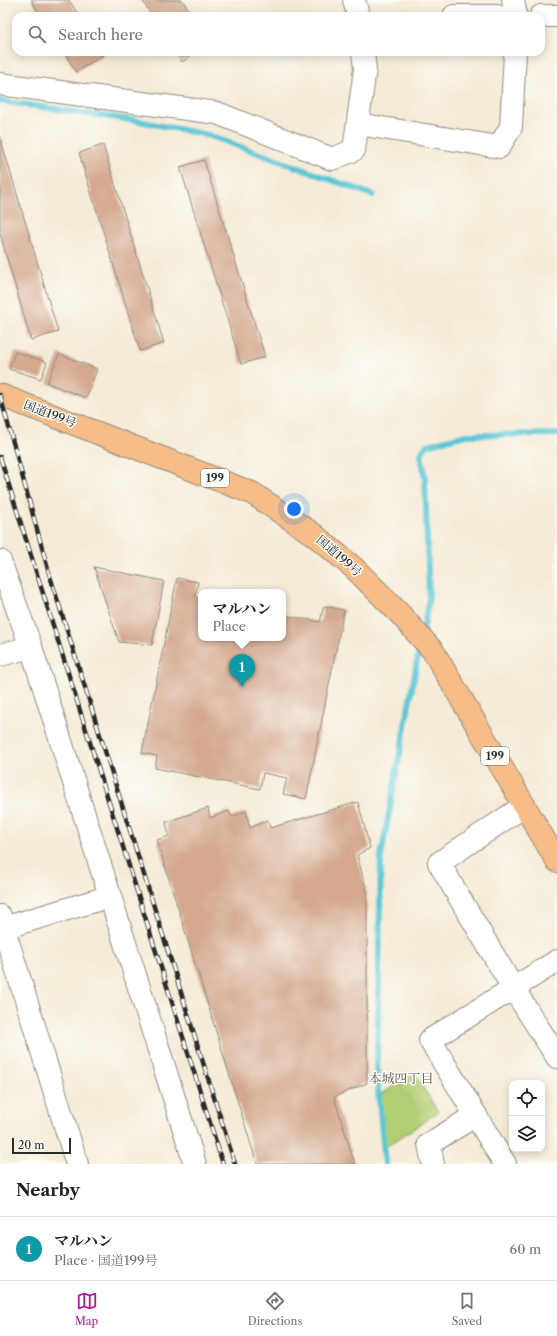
<!DOCTYPE html>
<html lang="en">
<head>
<meta charset="utf-8">
<style>
  :root { --surface:#fff; --page:#f6f6f6; --text:#202124; --muted:#757577; --line:#e0e0e0; --accent:#b5179e }
  body { margin:0; font-family:"Libre Caslon Text","Noto Serif JP",serif; background:var(--page); color:var(--text) }
  .controls { position:absolute; right:12px; bottom:12px; display:grid; overflow:hidden; border-radius:8px; box-shadow:0 2px 10px #0003 }
  .controls button { width:36px; height:36px; display:grid; place-items:center; padding:0; border:0; border-bottom:1px solid var(--line); background:var(--surface); color:var(--text); font:20px sans-serif }
  .scale { position:absolute; left:12px; bottom:10px; width:59px; box-sizing:border-box; padding-left:4px; border:2px solid #2b2b2b; border-top:0; font-size:11px; line-height:14px; white-space:nowrap; color:#2b2b2b; -webkit-text-stroke:3px #fdfcf7; paint-order:stroke }
  .you { position:absolute; left:294px; top:509px; width:14px; height:14px; margin:-10px; border:3px solid #fff; border-radius:50%; background:#1a73e8; box-shadow:0 0 0 6px #1a73e833 }
  .badge { display:grid; place-items:center; width:26px; height:26px; border-radius:50%; background:var(--accent); color:#fff; font-size:13px; font-weight:700 }
  .pin { position:absolute; translate:-50% -33px; filter:drop-shadow(0 1px 2px #0008) }
  .pin::after { content:''; position:absolute; top:21px; width:14px; height:12px; background:inherit; clip-path:polygon(0 0,100% 0,50% 100%) }
  .popup { position:absolute; left:198px; top:589px; width:88px; height:52px; box-sizing:border-box; display:grid; place-content:center; border-radius:8px; background:var(--surface); filter:drop-shadow(0 1px 3px #0005); font-size:13px; white-space:nowrap; color:var(--muted) }
  .popup b { font-size:15px; color:var(--text) }
  .popup::after { content:''; position:absolute; left:50%; top:100%; margin-left:-8px; border:8px solid transparent; border-top-color:var(--surface) }
  .list { margin:0; padding:0; list-style:none }
  h2 { display:flex; justify-content:space-between; align-items:center; height:52px; margin:0; padding:0 16px; font-size:17px }
  h2 small { font-size:13px; font-weight:400; color:var(--muted) }
  .list li { display:grid; grid-template-columns:26px 1fr auto; gap:12px; align-items:center; box-sizing:border-box; height:64px; padding:0 16px; border-top:1px solid var(--line) }
  .list b { display:block; font-size:15px; white-space:nowrap }
  .list p { margin:0; font-size:13px; white-space:nowrap; color:var(--muted) }
  .list em { font-size:13px; font-style:normal; color:var(--muted) }
  .icon { flex:none; width:22px; height:22px; fill:none; stroke:currentColor; stroke-width:2; stroke-linecap:round; stroke-linejoin:round }
  .map { position:relative; flex:none; width:557px; height:1164px; overflow:hidden }
  .search { position:absolute; background:var(--surface); box-shadow:0 2px 10px #0003; left:12px; right:12px; top:12px; height:44px; display:flex; align-items:center; gap:10px; box-sizing:border-box; padding:0 14px; border-radius:12px; color:var(--muted); font-size:15px }
  .sheet { height:116px; background:var(--surface) }
  nav { display:flex; justify-content:space-around; align-items:center; box-sizing:border-box; height:56px; border-top:1px solid var(--line); background:var(--surface); font-size:11px; color:var(--muted) }
  nav a { display:grid; justify-items:center; gap:2px }
  nav .on { color:var(--accent) }
  .map>svg:first-child { display:block }
</style>
</head>
<body>
<div class="map">
<svg width="557" height="1164" viewBox="0 0 557 1164">
  <rect width="100%" height="100%" fill="#fdfcf7"/>
  <filter id="ink" filterUnits="userSpaceOnUse"><feTurbulence type="fractalNoise" baseFrequency=".025" numOctaves="2"/><feDisplacementMap in="SourceGraphic" scale="8" xChannelSelector="R" yChannelSelector="G"/><feConvolveMatrix kernelMatrix="1 2 1 2 8 2 1 2 1" color-interpolation-filters="sRGB"/></filter>
  <filter id="wash" filterUnits="userSpaceOnUse"><feTurbulence type="fractalNoise" baseFrequency=".012" numOctaves="4" result="noise"/><feDisplacementMap in="SourceGraphic" scale="16" xChannelSelector="R" yChannelSelector="G"/><feGaussianBlur stdDeviation="0.9" result="paint"/><feColorMatrix in="noise" values="0 0 0 0 0 0 0 0 0 0 0 0 0 0 0 0 0 1.4 0 .05"/><feComposite in="paint" operator="in"/></filter>
  <g filter="url(#wash)">
    <rect width="100%" height="100%" fill="#f5ebd6"/>
    <path fill="#b1ce75" stroke="#6e7c50" d="M415,1074l23,38 -55,37 -2,-55z"/>
    <g fill="none" stroke-linecap="round" stroke-linejoin="round">
      <path stroke="#5cc7d6" stroke-width="6" d="M0,101l138,20 70,14 165,60
        M423,632l6,-34 -4,-120 -4,-24 6,-9 39,-10 91,-1
        M385,1164l-8,-85 4,-223 39,-211"/>
    </g>
    <g id="blocks">
      <path fill="#d4a88e" d="M31,0h38l10,16h-38z
        M142,0h40l11,16h-41z
        M64,52h38l1,3 -27,17z
        M175,52h22l-15,10z
        M0,137l58,195 -27,8 -31,-106z
        M103,145l61,198 -24,8 -61,-198z
        M204,160l61,197 -24,7 -61,-197z
        M15,352l32,10 -6,17 -32,-10z
        M59,354l38,15 -11,29 -39,-15z
        M94,567l70,14 -12,64 -33,-3z
        M177,578l21,4 -3,15 6,1v40h82v-23l37,7 4,-16 20,4 -38,189 -23,-5 4,-16 -24,-5 -3,16 -105,-21 2,-12 -15,-3z
        M358,802l12,46 -13,7 10,37v191l-33,14 21,67h-98l-100,-324 12,-4 -3,-14 42,-14 2,10 19,-7 3,6 14,-6 4,17 18,-8 2,8z"/>
    </g>
  </g>
  <g filter="url(#ink)">
    <use href="#blocks" fill-opacity="0" stroke="#908b80" stroke-width="1"/>
    <g fill="none" stroke-linecap="round" stroke-linejoin="round">
      <g stroke="#908b80" stroke-width="24">
        <path id="street" d="M354,0l4,16
          M513,0l3,16
          M454,16h43
          M541,16h16
          M0,84l217,29 115,46 22,-9 11,-81 -2,-17
          M358,124l141,23 12,-20 4,-75
          M0,561l31,86 164,517
          M0,655l31,-8
          M524,806l-85,57 74,125 44,69
          M0,916l77,248
          M0,929l111,-33
          M433,1164l-4,-20 47,-29
          M505,1164l-75,-124 127,-79"/>
      </g>
      <g stroke="#908b80" stroke-width="24">
        <path id="highway" d="M0,395l252,98 61,41 41,34 45,45 34,38 124,210"/>
      </g>
      <use href="#street" stroke="#fff" stroke-width="22"/>
      <use href="#highway" stroke="#f7bd88" stroke-width="22"/>
      <g stroke="#2b2b2b" stroke-width="4.5">
        <path id="rail" d="M0,395l49,178 186,591
          M0,457l223,707"/>
      </g>
      <use href="#rail" stroke="#fdfcf7" stroke-width="3" stroke-dasharray="9" stroke-linecap="butt"/>
    </g>
  </g>
  <g text-anchor="middle" stroke-width="3" stroke-linejoin="round" paint-order="stroke">
    <g fill="#fdfcf7" stroke="#6a6a68" stroke-width="1">
      <rect x="201" y="469" width="28" height="18" rx="3"/>
      <rect x="481" y="747" width="28" height="18" rx="3"/>
    </g>
    <g font-size="11" font-weight="bold" fill="#2b2b2b">
      <text x="215" y="482">199</text>
      <text x="495" y="760">199</text>
    </g>
    <g font-size="12" fill="#2b2b2b" stroke="#fdfcf7">
      <text transform="translate(50 414) rotate(21)" y="4">国道199号</text>
      <text transform="translate(339 556) rotate(41)" y="4">国道199号</text>
    </g>
    <g font-size="13" fill="#66574e" stroke="#fdfcf7">
      <text x="401" y="1083">本城四丁目</text>
    </g>
  </g>
</svg>
<div class="controls">
<button><svg class="icon" aria-label="locate" viewBox="0 0 24 24"><circle cx="12" cy="12" r="6"/><path d="M12 2v4M12 18v4M2 12h4M18 12h4"/></svg></button>
<button><svg class="icon" aria-label="layers" viewBox="0 0 24 24"><path d="M12 4l9 5-9 5-9-5zM3 14l9 5 9-5"/></svg></button>
</div>
<div class="scale">20 m</div>
<div class="you"></div>
<div class="pin badge" style="left:242px;top:687px;background:#0f9aa8">1</div>
<div class="popup"><b>マルハン</b>Place</div>
<div class="search"><svg class="icon" aria-label="search" viewBox="0 0 24 24"><circle cx="10" cy="10" r="6"/><path d="M15 15l6 6"/></svg>Search here</div>
</div>
<section class="sheet">
<h2>Nearby<small></small></h2>
<ul class="list">
<li><span class="badge" style="background:#0f9aa8">1</span><div><b>マルハン</b><p>Place · 国道199号</p></div><em>60 m</em></li>
</ul>
</section>
<nav>
<a class="on"><svg class="icon" aria-label="map" viewBox="0 0 24 24"><path d="M3 6l6-2 6 2 6-2v14l-6 2-6-2-6 2zM9 4v14M15 6v14"/></svg>Map</a>
<a><svg class="icon" aria-label="directions" viewBox="0 0 24 24"><path d="M12 3l9 9-9 9-9-9zM9 14v-3h6M13 9l2 2-2 2"/></svg>Directions</a>
<a><svg class="icon" aria-label="saved" viewBox="0 0 24 24"><path d="M7 4h10v16l-5-4-5 4z"/></svg>Saved</a>
</nav>
</body>
</html>
